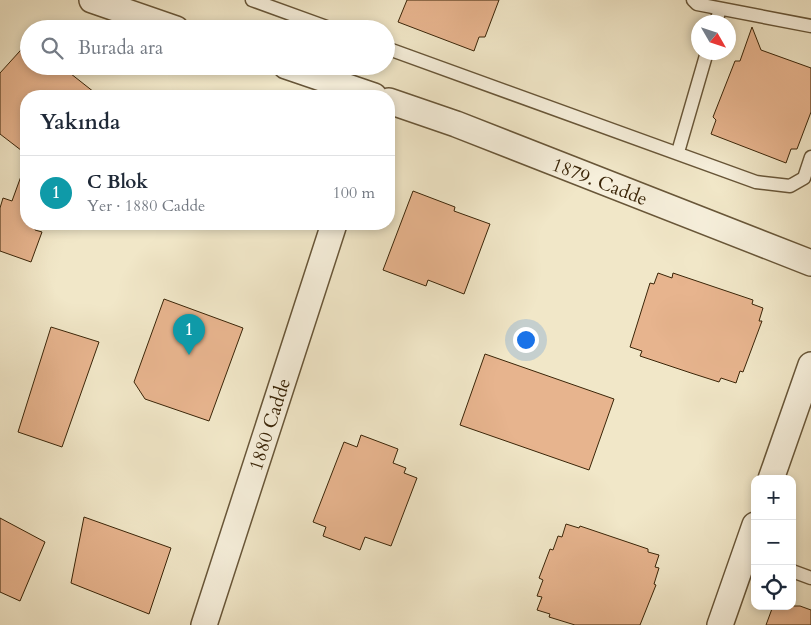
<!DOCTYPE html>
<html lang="tr">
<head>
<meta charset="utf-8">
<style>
  :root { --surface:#fff; --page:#f6f6f7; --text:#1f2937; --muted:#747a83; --line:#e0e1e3; --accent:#db2777 }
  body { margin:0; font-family:Cardo,serif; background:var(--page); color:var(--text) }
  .controls { position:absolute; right:15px; bottom:15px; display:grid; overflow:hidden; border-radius:10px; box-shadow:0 2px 8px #0003 }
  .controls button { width:45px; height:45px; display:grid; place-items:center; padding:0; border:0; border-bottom:1px solid var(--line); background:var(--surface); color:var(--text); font:25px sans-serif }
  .compass { position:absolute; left:691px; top:15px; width:45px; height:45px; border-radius:50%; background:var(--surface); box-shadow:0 2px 8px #0003; rotate:129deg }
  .you { position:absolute; left:525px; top:339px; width:18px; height:18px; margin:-12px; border:4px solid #fff; border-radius:50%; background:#1a73e8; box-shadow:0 0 0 8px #1a73e833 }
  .badge { display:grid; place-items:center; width:32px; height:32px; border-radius:50%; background:var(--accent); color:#fff; font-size:16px; font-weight:700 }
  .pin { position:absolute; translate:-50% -41px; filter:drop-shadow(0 1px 2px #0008) }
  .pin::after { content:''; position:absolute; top:26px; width:18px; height:15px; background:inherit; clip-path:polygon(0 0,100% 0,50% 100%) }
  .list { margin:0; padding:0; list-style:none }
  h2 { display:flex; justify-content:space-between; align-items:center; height:65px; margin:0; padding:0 20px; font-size:21px }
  h2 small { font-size:16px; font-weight:400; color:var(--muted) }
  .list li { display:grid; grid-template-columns:32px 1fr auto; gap:15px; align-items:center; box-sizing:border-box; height:75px; padding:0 20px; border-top:1px solid var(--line) }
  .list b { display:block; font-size:19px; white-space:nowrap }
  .list p { margin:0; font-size:16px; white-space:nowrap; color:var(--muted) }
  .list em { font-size:16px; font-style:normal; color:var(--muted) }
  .icon { flex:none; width:28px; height:28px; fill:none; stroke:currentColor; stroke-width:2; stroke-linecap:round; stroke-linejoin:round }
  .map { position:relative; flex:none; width:811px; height:625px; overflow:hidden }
  .search { position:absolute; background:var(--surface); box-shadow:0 2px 8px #0003; left:20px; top:20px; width:375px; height:55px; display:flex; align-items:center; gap:12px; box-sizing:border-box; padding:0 18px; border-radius:28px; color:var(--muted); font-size:19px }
  .panel { position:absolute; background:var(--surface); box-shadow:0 2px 8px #0003; left:20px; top:90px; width:375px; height:140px; border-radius:20px }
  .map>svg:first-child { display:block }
</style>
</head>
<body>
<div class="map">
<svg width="811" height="625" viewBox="0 0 811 625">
  <rect width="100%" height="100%" fill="#f1e7c8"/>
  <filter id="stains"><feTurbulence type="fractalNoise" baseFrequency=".004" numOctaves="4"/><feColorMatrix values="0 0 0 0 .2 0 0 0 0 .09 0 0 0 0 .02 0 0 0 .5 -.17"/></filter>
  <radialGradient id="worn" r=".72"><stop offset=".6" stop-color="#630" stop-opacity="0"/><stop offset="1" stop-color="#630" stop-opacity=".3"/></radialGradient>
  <path fill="#e7b48e" stroke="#3a2508" d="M407,0h92l-14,37h-6l-5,14 -76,-29z
    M752,27l9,23 50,18v44l-14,37h-6l-5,14 -75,-29 5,-14 -3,-3 22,-56h5z
    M29,41v25h32l38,30h-73v58l-26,-20v-61z
    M24,168h2v56h11l-2,6 7,2 -11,30 -31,-11v-43l3,-10 9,3z
    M413,191l42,16 -1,4 36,13 -26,70 -36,-14 -2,6 -43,-16z
    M658,273l14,5 1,-5 80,27 -1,4 11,4 -4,13h3l-19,51 -3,-1 -4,12 -15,-5 -2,4 -28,-9 -51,-17 2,-5 -12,-4 20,-64 4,1z
    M164,299l79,29 -34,93 -64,-22 -11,-17z
    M51,327l48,15 -37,105 -44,-15z
    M485,354l129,45 -25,71 -129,-45z
    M361,435l37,14 -5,14 13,5 -2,5 13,5 -26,68 -26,-9 -5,13 -37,-14 3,-9 -13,-5 31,-80 13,5z
    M84,517l87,31 -22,66 -78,-31z
    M0,518l45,24 -25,59 -20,-9z
    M566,524l13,4 1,-2 68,23v3l11,3 -4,12 4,1 -5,16 2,1 -16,40h-65l-26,-8 1,-3 -13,-4 5,-13 -5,-1 6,-16 -4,-2 11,-29 3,1 5,-14 4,1z
    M773,606h27l11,4v15h-45z"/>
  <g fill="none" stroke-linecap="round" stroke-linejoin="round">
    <g stroke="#685638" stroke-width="15">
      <path id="lane" d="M252,0l80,29
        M693,0l4,4 114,22
        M716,22l4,-13
        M386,48l370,134 34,4 14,-8 7,-21
        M678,152l29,-100
        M792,571l19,7"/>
    </g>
    <g stroke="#685638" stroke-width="28">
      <path id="street" d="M92,0l84,29
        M286,66l88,30
        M389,101l67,23 355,139
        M771,479l40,-114
        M204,625l130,-401
        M720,625l35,-100"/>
    </g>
    <use href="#lane" stroke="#f6efdb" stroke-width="12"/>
    <use href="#street" stroke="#f6efdb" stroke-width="25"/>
  </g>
  <g text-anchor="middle" stroke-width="4.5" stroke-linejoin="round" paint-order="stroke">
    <g font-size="19" fill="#3a2508" stroke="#f6efdb">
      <text transform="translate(600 181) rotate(21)" y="7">1879. Cadde</text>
      <text transform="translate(269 424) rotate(-72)" y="7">1880 Cadde</text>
    </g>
  </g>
  <rect width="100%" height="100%" filter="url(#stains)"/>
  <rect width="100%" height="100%" fill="url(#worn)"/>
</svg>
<div class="controls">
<button>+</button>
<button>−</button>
<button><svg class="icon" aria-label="locate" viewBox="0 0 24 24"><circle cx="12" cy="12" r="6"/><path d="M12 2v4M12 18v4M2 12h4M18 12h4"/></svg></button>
</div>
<svg class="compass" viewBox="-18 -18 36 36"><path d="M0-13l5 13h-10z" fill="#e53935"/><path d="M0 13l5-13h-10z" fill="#747a83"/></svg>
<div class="you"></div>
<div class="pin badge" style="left:189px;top:355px;background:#0f9aa8">1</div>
<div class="search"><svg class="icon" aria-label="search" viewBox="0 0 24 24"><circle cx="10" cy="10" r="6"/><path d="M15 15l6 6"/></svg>Burada ara</div>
<section class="panel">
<h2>Yakında<small></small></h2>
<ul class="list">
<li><span class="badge" style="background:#0f9aa8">1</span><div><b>C Blok</b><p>Yer · 1880 Cadde</p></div><em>100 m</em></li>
</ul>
</section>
</div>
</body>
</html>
